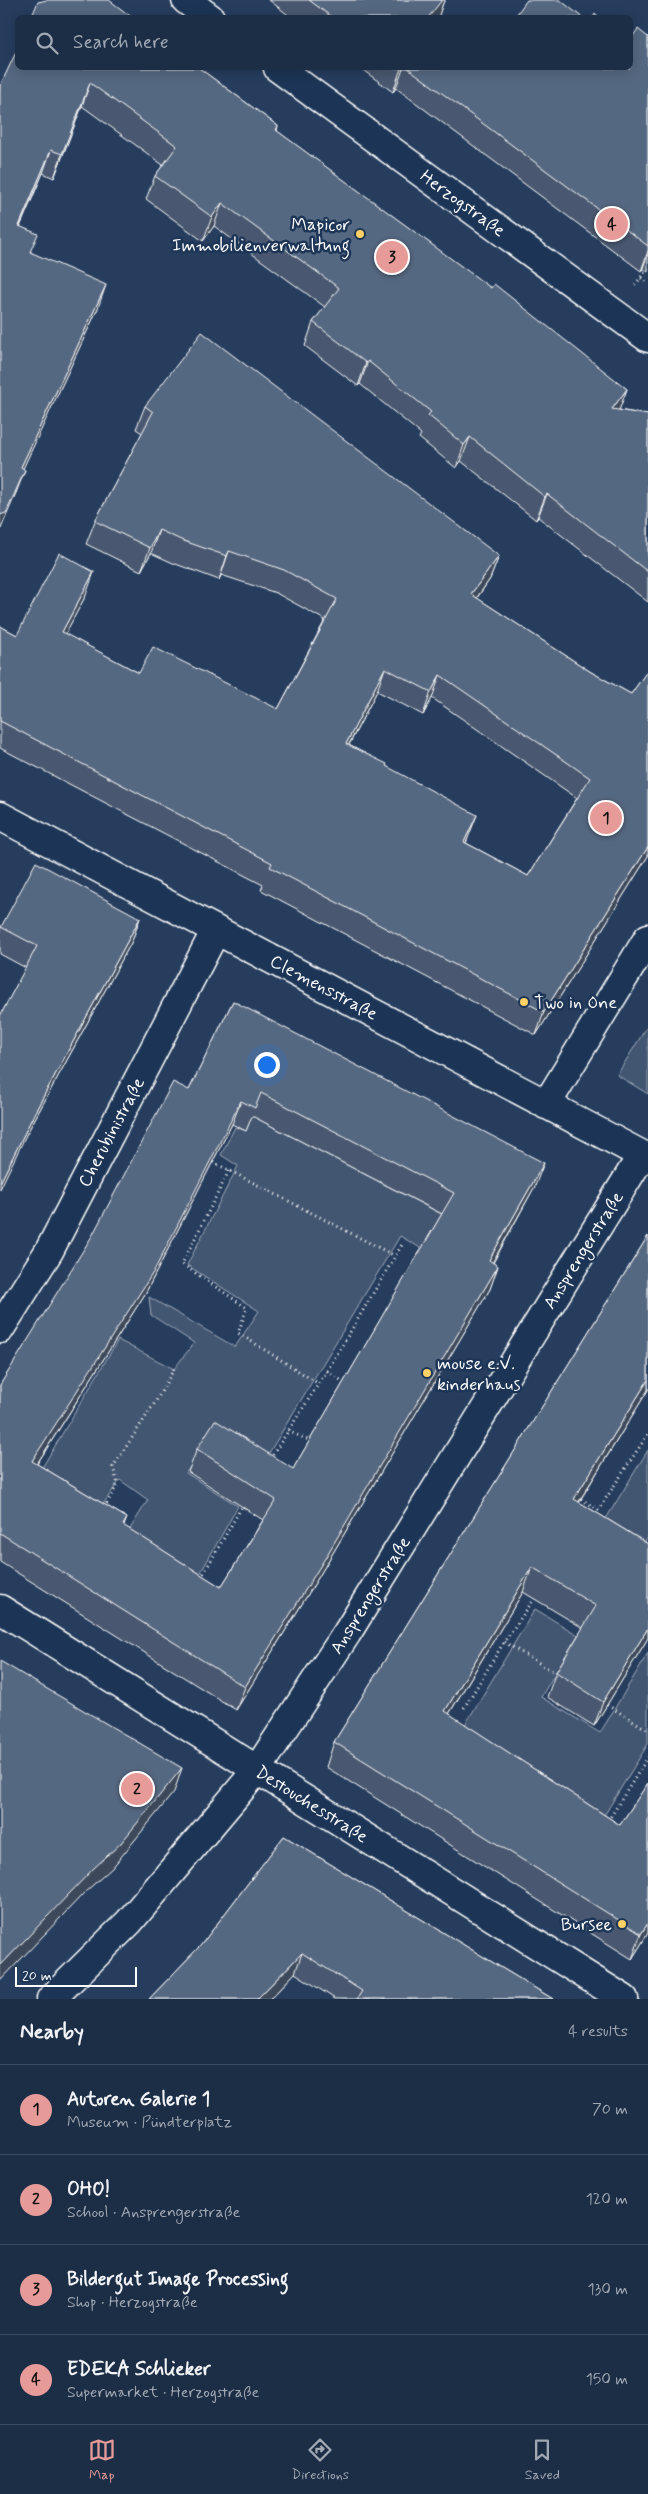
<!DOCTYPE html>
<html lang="en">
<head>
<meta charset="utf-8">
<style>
  :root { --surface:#1c2e46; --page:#293a51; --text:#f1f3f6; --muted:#a0a8b3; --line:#3a4a5f; --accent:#e69b98 }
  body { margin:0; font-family:Mynerve,sans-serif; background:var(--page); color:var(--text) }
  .scale { position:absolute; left:15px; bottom:12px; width:122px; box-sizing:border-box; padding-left:5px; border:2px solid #fff; border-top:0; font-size:14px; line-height:18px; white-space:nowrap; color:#fff; -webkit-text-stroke:4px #1d3557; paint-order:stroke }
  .you { position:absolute; left:266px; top:1064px; width:18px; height:18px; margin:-12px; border:4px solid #fff; border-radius:50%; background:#1a73e8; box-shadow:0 0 0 8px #1a73e833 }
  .badge { display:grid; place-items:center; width:32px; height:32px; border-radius:50%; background:var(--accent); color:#111; font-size:16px; font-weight:700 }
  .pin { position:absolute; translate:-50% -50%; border:2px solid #fff; box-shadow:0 1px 5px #0006 }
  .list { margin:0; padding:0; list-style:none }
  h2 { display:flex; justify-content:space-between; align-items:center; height:65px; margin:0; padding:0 20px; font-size:21px }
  h2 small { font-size:16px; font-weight:400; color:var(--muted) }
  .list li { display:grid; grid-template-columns:32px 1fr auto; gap:15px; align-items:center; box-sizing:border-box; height:90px; padding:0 20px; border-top:1px solid var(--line) }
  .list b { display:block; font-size:19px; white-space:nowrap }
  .list p { margin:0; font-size:16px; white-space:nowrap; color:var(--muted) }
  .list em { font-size:16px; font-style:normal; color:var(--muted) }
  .icon { flex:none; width:28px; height:28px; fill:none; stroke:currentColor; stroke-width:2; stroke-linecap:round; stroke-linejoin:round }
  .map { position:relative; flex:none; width:648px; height:1999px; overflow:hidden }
  .search { position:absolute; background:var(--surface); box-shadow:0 2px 12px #0003; left:15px; right:15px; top:15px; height:55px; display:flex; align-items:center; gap:12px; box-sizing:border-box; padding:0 18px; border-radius:8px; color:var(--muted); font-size:19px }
  .sheet { height:425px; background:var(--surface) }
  nav { display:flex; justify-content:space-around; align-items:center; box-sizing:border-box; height:70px; border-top:1px solid var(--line); background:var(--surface); font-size:14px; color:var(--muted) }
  nav a { display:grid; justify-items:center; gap:2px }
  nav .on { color:var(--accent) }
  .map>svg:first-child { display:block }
</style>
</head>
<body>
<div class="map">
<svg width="648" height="1999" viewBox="0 0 648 1999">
  <rect width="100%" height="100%" fill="#263d5e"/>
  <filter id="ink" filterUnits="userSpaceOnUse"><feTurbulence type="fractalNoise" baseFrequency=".02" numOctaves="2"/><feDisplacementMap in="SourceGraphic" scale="10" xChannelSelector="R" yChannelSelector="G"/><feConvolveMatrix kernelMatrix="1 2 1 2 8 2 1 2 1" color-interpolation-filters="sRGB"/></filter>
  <g filter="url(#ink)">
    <path fill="#425672" stroke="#a0aab8" d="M648,1025v69l-31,-19z
      M252,1116l193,100 -11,40 -34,-20 -143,237 -50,-32 -21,32 52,33 -46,82 -69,-48 25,-40 -28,-20 -28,40 -59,-37 85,-143 56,29 20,-26 -43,-28 -2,-18 86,50 24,-36 -72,-46 51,-99 -17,-11 14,-28 11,4z
      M648,1450v87l-5,9 -39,-24z
      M535,1609l43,26 -37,62 59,36 48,-80v91l-46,75 -142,-86z"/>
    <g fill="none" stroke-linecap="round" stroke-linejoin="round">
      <g stroke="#fff" stroke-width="31">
        <path id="street" d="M186,0l24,18
          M278,68l370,270
          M0,816l648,342
          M546,1105l102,-167
          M0,1329l49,-78 167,-321
          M0,1609l624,390
          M51,1999l78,-77 128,-152 90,-137 295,-478"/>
      </g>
      <path stroke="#fff" stroke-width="3" stroke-dasharray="1 4" stroke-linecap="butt" d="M641,278l7,5
        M635,285l13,-17
        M213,1162l182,94
        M229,1171l-47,93 65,44 -9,25 81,51
        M327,1371l18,12
        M288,1431l25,11
        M270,1459l57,-88 76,-128
        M581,1499l18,11
        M104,1508l14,-24 -5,-17 43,-66 18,-32
        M595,1515l53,-81
        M201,1578l43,-75
        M504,1642l55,33
        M607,1705l41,25
        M464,1708l40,-66 33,-47
        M608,1821l40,-64"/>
      <use href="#street" stroke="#1d3557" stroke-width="28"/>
    </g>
    <path fill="#49596f" stroke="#fff" fill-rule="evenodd" d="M269,0h176l-2,3 -5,15h-146z
      M648,37v235l-5,-4 -2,3 -245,-183 -3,4 -33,-24h270z
      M199,68l79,58 -1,5 350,258 -8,21 29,5v187l-110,-85 -2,3 -75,-59 -5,7 -37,-30 2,-4 -61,-50 -2,2 -53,-40 8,-24 12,-15 -111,-81 -11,15 -57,-42 9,-23 8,-11 -81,-59 -28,72 -11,-5 -23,54 11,25 67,56 -75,160 -7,25 -16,-407z
      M145,406l354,150 -9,23 -13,19 114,74 40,22 17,-24v186l-112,179 -275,-145 2,-5 -263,-137v-122l17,9 69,-40 -21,39 74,39 139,36 47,-89 -49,-27 -55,-18 -2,5 -46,-17 -22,-10 -10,18 -55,-27 9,-23 47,-88 -6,-4zM377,691l46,24 9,-17 145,100 -49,78 -62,-33 2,-5 -82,-72 -37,-21z
      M140,918l-8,23 -106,194 -26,-119 26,-48 -26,-14v-25l1,-2z
      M233,1001l302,185 -42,77 5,3 -8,23 -175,294 -79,127 -236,-148v-177l189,-295zM252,1116l190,98 -149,255 -96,-20 -9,23 75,48 -42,67 -97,-61 3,-8 -90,-54 108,-170 87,-170 14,7z
      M648,1236v154l-69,112 69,42v94l-54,88 -47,-29 9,-25 27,-44 -60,-36 -74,122 171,111 28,-42v150l-16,26 -306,-192 8,-25z
      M284,1836l269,163h-218l-40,-26 -25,26h-121l52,-54z"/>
    <path fill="#3c485a" stroke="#fff" d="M440,0h5l-2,3 -5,15h-10z
      M401,68h2l-7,20 -3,4z
      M90,83l-8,23 -28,72 8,-24z
      M51,150l-8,23 -33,76 9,-23z
      M222,203l-8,23 -11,15 9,-24z
      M648,251v3l-5,14 -2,3z
      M106,285l-8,23 -85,182 8,-23z
      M368,361l-8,23 -2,2 8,-23z
      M627,389l-9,24 -6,-4z
      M470,437l-9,24 -5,7 8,-23z
      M25,470l-9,23 -16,38v-16z
      M547,494l-9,23 -2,3 9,-23z
      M159,530l-8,23 -10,18 9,-23z
      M229,551l-8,24 -2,5 8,-24z
      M499,556l-9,23 -27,38 8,-23z
      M94,572l-8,23 -32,60 8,-23z
      M385,668l-8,23 -40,76 9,-23z
      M440,675l-8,23 -9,17 8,-23z
      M477,815l-9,23 -12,28 8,-24z
      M648,847v9l-112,179 8,-23z
      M140,918l-8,23 -106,194 -26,54v-6l35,-71z
      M241,1101l-9,23 -87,170 -121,190 8,-23z
      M544,1163l-9,23 -54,97 8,-23z
      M498,1266l-8,23 -175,294 -79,127 9,-23z
      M648,1380v10l-83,134 9,-25z
      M532,1567l-9,25 -87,143 9,-24z
      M648,1628v10l-54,88 9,-24z
      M182,1768l-8,24 -62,76 -28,25 -84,88v-15z
      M648,1923v10l-16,26 9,-25z
      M302,1953l-7,20 -25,26h-13z"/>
    <path fill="#556781" stroke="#fff" fill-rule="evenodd" d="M47,0h62l24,18h-102l7,-16z
      M309,0h133l-14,18h-95z
      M527,0h33l23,18h-69z
      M595,14l4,4h-6z
      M638,29l10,8v209l-240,-178h222v-28z
      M18,48v20h181l79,58 -2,4 215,158 3,-4 133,105 -15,20 36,6v157l-101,-78 -2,3 -75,-60 -6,8 -36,-30 3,-3 -63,-51 -2,2 -53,-41 26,-34 -117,-85 -10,14 -57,-41 22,-30 -87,-63 -28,71 -11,-4 -32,76 19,8 -8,18 76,33 -85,182 4,3 -19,43 -6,2v-429z
      M202,332l297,224 -28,38 120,78 40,22 17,-24v177l-104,165 -274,-145 2,-4 -272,-142v-95l17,9 42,-82 35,19 -32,60 77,41 14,-26 125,62 59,-110 -53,-29 -55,-19 -2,5 -46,-16 -22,-10 -9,18 -55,-27 58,-109 -8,-6zM385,668l46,24 9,-17 150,103 -62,98 -64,-34 13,-27 -91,-49 1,-2 -41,-20z
      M36,862l104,56 -105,194 -35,71v-167l37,-70 -36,-19z
      M233,1001l311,162 -55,97 9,6 -174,294 -79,127 -245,-154v-148l92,-149 81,-154 16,8zM261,1093l193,100 -161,276 -78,-49 -18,29 79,51 -55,87 -98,-62 4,-7 -95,-57 122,-190 87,-170 14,7z
      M648,1236v144l-74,119 74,45v84l-45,74 -47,-30 40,-66 -64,-39 -87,144 175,114 28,-42v140l-7,11 -307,-192z
      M0,1661l37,22 145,85 -61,75 -28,26 -93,97z
      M284,1836l269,163h-196l5,-8 -60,-38 -45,46h-108l52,-54z"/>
  </g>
  <g fill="#ffd166" stroke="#1d3557" stroke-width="2">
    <circle cx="360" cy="234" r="5"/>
    <circle cx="524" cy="1002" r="5"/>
    <circle cx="427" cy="1373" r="5"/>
    <circle cx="622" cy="1924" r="5"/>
  </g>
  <g text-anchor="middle" stroke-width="5" stroke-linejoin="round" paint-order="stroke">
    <g font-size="18" fill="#fff" stroke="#1d3557">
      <text transform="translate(463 203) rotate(36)" y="6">Herzogstraße</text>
      <text transform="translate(324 987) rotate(28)" y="6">Clemensstraße</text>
      <text transform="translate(111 1132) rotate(-62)" y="6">Cherubinistraße</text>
      <text transform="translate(583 1250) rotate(-58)" y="6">Ansprengerstraße</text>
      <text transform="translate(370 1595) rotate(-58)" y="6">Ansprengerstraße</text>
      <text transform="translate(312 1804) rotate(32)" y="6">Destouchesstraße</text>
    </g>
    <g font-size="18" fill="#fff" stroke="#1d3557" text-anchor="end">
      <text x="350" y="230">Mapicor<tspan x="350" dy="21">Immobilienverwaltung</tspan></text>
      <text x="534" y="1008" text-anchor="start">Two in One</text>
      <text x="437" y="1369" text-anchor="start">mouse e.V.<tspan x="437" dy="21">kinderhaus</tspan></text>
      <text x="612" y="1930">Bursee</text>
    </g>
  </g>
</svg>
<div class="scale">20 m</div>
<div class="you"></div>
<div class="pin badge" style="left:606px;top:818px">1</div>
<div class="pin badge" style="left:137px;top:1789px">2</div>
<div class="pin badge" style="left:392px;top:257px">3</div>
<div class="pin badge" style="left:612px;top:224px">4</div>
<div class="search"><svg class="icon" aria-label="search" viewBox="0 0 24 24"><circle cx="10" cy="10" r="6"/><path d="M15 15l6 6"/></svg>Search here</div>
</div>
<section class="sheet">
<h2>Nearby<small>4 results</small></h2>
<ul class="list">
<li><span class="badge">1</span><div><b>Autoren Galerie 1</b><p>Museum · Pündterplatz</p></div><em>70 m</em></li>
<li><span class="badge">2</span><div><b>OHO!</b><p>School · Ansprengerstraße</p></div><em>120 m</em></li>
<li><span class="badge">3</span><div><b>Bildergut Image Processing</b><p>Shop · Herzogstraße</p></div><em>130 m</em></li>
<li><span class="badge">4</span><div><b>EDEKA Schlieker</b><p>Supermarket · Herzogstraße</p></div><em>150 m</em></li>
</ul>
</section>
<nav>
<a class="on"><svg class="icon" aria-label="map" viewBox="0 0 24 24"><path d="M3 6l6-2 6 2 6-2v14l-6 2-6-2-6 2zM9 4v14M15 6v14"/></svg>Map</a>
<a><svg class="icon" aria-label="directions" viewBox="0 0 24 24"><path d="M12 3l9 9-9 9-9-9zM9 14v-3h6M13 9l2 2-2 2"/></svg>Directions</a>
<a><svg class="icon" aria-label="saved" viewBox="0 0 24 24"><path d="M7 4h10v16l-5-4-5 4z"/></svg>Saved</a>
</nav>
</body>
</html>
